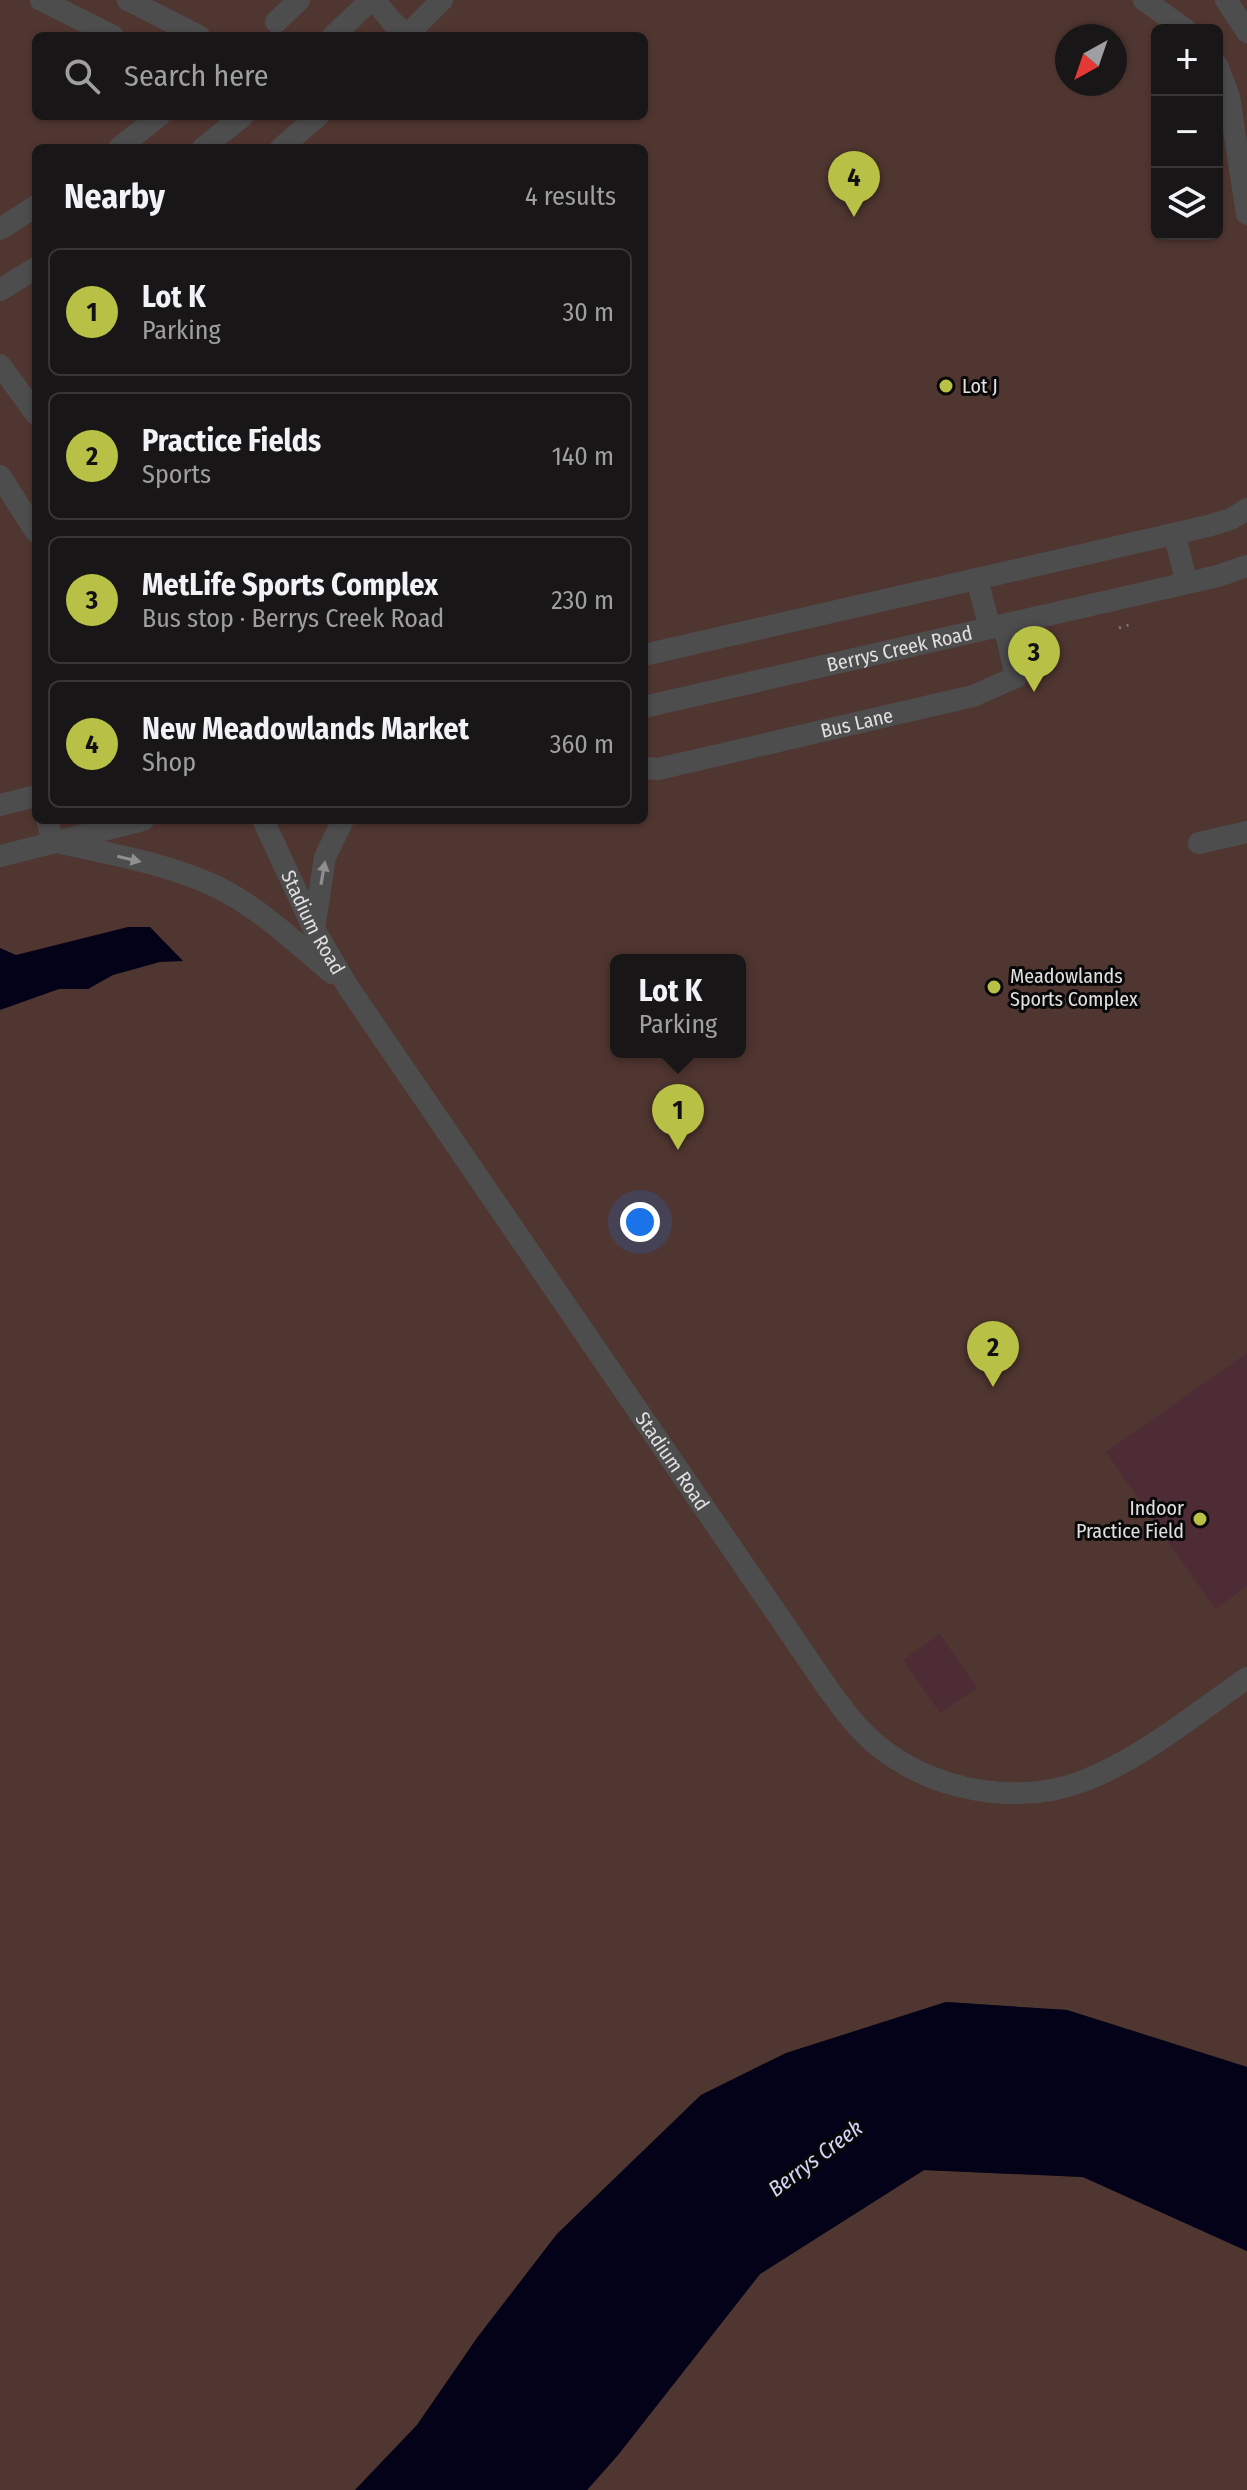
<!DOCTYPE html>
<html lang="en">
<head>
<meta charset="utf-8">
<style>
  :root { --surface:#181617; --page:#252324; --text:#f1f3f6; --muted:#9f9fa1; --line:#363536; --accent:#b9c046 }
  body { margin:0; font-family:"Fira Sans Condensed",sans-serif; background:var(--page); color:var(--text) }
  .controls { position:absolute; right:24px; top:24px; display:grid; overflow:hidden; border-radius:12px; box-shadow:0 2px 6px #0004 }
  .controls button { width:72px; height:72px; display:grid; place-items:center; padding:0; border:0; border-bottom:2px solid var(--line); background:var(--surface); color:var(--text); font:40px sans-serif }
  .compass { position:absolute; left:1055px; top:24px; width:72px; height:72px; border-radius:50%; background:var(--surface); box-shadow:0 2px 6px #0004; rotate:220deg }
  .you { position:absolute; left:640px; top:1222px; width:28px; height:28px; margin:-20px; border:6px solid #fff; border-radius:50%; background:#1a73e8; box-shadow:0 0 0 12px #1a73e833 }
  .badge { display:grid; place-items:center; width:52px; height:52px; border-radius:50%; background:var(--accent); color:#111; font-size:26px; font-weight:700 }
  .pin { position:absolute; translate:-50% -66px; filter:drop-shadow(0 2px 4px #0008) }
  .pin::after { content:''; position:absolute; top:42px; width:28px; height:24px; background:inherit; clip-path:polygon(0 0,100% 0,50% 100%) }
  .popup { position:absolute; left:610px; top:954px; width:136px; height:104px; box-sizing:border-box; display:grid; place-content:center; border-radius:12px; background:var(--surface); filter:drop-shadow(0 2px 6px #0005); font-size:26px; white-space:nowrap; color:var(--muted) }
  .popup b { font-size:30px; color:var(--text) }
  .popup::after { content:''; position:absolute; left:50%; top:100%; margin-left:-16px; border:16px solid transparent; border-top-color:var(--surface) }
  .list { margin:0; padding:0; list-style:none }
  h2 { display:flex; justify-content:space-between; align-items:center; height:104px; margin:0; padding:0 32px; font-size:34px }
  h2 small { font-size:26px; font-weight:400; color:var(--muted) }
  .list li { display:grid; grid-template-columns:52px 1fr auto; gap:24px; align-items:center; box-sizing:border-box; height:128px; margin:0 16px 16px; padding:0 16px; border:2px solid var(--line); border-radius:12px }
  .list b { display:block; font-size:30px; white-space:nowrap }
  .list p { margin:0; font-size:26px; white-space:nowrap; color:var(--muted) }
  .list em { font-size:26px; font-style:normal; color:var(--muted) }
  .icon { flex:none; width:44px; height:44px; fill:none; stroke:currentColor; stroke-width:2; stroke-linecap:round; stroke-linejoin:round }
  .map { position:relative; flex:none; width:1247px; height:2490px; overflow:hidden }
  .search { position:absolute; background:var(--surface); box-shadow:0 2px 6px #0004; left:32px; top:32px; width:616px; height:88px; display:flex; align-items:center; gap:20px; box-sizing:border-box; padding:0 28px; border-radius:12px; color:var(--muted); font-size:30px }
  .panel { position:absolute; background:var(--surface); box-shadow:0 2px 6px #0004; left:32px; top:144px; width:616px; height:680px; border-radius:12px }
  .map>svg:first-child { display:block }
</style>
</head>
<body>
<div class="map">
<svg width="1247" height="2490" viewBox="0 0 1247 2490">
  <rect width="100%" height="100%" fill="#201d1f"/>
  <path fill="#503631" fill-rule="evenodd" d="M0,0h1247v2067l-180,-57 -121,-8 -159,51 -86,42 -144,139 -80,104 -60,87 -62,65h-355zM1157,30h60v204h-60zM36,36h608v80h-608zM1067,36h48v48h-48zM36,148h608v672h-608zM616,960h124v92h-124z
    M924,2170l159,7 164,74v239h-660l31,-35 142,-181z"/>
  <path fill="#030218" d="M128,927h22l33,34 -23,1 -47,13 -25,14h-29l-59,21v-62l16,7z
    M946,2002l121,8 180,57v184l-164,-74 -159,-7 -164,104 -142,181 -31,35h-232l62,-65 60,-87 80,-104 144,-139 85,-42z"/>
  <path fill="#4e2c36" d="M1247,1353v233l-32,23 -109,-157z
    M940,1634l37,54 -37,25 -37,-53z"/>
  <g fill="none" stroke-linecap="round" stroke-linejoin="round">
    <path stroke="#797778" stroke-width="3" stroke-dasharray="2 6" stroke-linecap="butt" d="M1119,628l13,-4"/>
    <g stroke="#4d4d4e" stroke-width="22">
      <path d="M41,0l72,36"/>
      <path d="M128,0l71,36"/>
      <path d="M374,0l20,24 14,11"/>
      <path d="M1144,0l42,30"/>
      <path d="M1226,0l21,32"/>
      <path d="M276,22l23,-22"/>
      <path d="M333,36l38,-36"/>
      <path d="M406,36l36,-36"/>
      <path d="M1217,65l12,32 18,117"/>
      <path d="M119,148l40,-32"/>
      <path d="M203,148l40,-32"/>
      <path d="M281,148l37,-32"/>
      <path d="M0,229l36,-23"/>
      <path d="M0,290l36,-22"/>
      <path d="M0,365l36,49"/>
      <path d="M0,476l36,56"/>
      <path d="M1174,534l13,49"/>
      <path d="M977,579l13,49"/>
      <path d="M644,655l564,-129 23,-7 16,-10"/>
      <path id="s1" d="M644,707l574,-131 29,-10"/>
      <path id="s2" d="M644,768l14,1 315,-73 43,-19 -12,-52"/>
      <path d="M0,805l36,-9"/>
      <path d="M47,820l6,21"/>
      <path id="s3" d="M263,820l51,109 34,58 481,703c15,20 29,40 49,56 56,45 140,61 208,34 58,-23 110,-67 161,-102"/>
      <path d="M53,841c55,13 115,22 166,47 42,21 77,55 113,85"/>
      <path d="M1199,843l48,-11"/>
      <path d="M0,856l143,-36"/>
      <path d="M314,929l11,-72 18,-37"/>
    </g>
  </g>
  <defs><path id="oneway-solid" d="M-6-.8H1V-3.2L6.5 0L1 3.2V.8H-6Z" transform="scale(2)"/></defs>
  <g fill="#908f90">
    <use href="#oneway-solid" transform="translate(129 859) rotate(13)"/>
    <use href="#oneway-solid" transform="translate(323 873) rotate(-80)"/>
  </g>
  <g fill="#b9c046" stroke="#090809" stroke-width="3">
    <circle cx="946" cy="386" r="8"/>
    <circle cx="994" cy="987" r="8"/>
    <circle cx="1200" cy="1519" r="8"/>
  </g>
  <g text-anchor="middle" stroke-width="6" stroke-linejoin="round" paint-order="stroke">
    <g font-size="20" fill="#e1dfe0" stroke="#090809" text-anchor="start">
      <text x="962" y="393">Lot J</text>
      <text x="1010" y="983">Meadowlands<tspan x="1010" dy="23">Sports Complex</tspan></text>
      <text x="1184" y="1515" text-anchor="end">Indoor<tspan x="1184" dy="23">Practice Field</tspan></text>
    </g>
    <g font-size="20" fill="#e1dfe0" stroke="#090809">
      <text dy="7" stroke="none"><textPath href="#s1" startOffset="262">Berrys Creek Road</textPath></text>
      <text dy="7" stroke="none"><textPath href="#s2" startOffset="218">Bus Lane</textPath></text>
      <text dy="7" stroke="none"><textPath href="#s3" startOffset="114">Stadium Road</textPath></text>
      <text dy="7" stroke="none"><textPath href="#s3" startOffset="762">Stadium Road</textPath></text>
    </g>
    <g font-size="22" font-style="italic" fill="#d0d6f9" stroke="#090809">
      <text transform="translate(815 2158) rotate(-37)" y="8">Berrys Creek</text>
    </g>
  </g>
</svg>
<div class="controls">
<button>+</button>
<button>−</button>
<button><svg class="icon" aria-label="layers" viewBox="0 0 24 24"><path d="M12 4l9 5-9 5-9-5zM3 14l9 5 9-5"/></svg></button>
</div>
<svg class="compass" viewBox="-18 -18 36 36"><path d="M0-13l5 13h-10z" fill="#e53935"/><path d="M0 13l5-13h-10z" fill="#9f9fa1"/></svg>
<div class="you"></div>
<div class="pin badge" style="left:678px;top:1150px">1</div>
<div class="popup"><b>Lot K</b>Parking</div>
<div class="pin badge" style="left:993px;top:1387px">2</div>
<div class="pin badge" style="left:1034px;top:692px">3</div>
<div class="pin badge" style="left:854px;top:217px">4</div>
<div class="search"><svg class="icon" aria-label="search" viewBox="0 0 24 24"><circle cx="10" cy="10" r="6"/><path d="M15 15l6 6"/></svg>Search here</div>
<section class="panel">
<h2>Nearby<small>4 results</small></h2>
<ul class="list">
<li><span class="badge">1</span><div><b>Lot K</b><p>Parking</p></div><em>30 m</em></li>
<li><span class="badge">2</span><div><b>Practice Fields</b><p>Sports</p></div><em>140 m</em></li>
<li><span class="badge">3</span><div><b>MetLife Sports Complex</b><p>Bus stop · Berrys Creek Road</p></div><em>230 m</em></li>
<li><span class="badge">4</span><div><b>New Meadowlands Market</b><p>Shop</p></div><em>360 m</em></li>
</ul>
</section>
</div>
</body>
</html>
